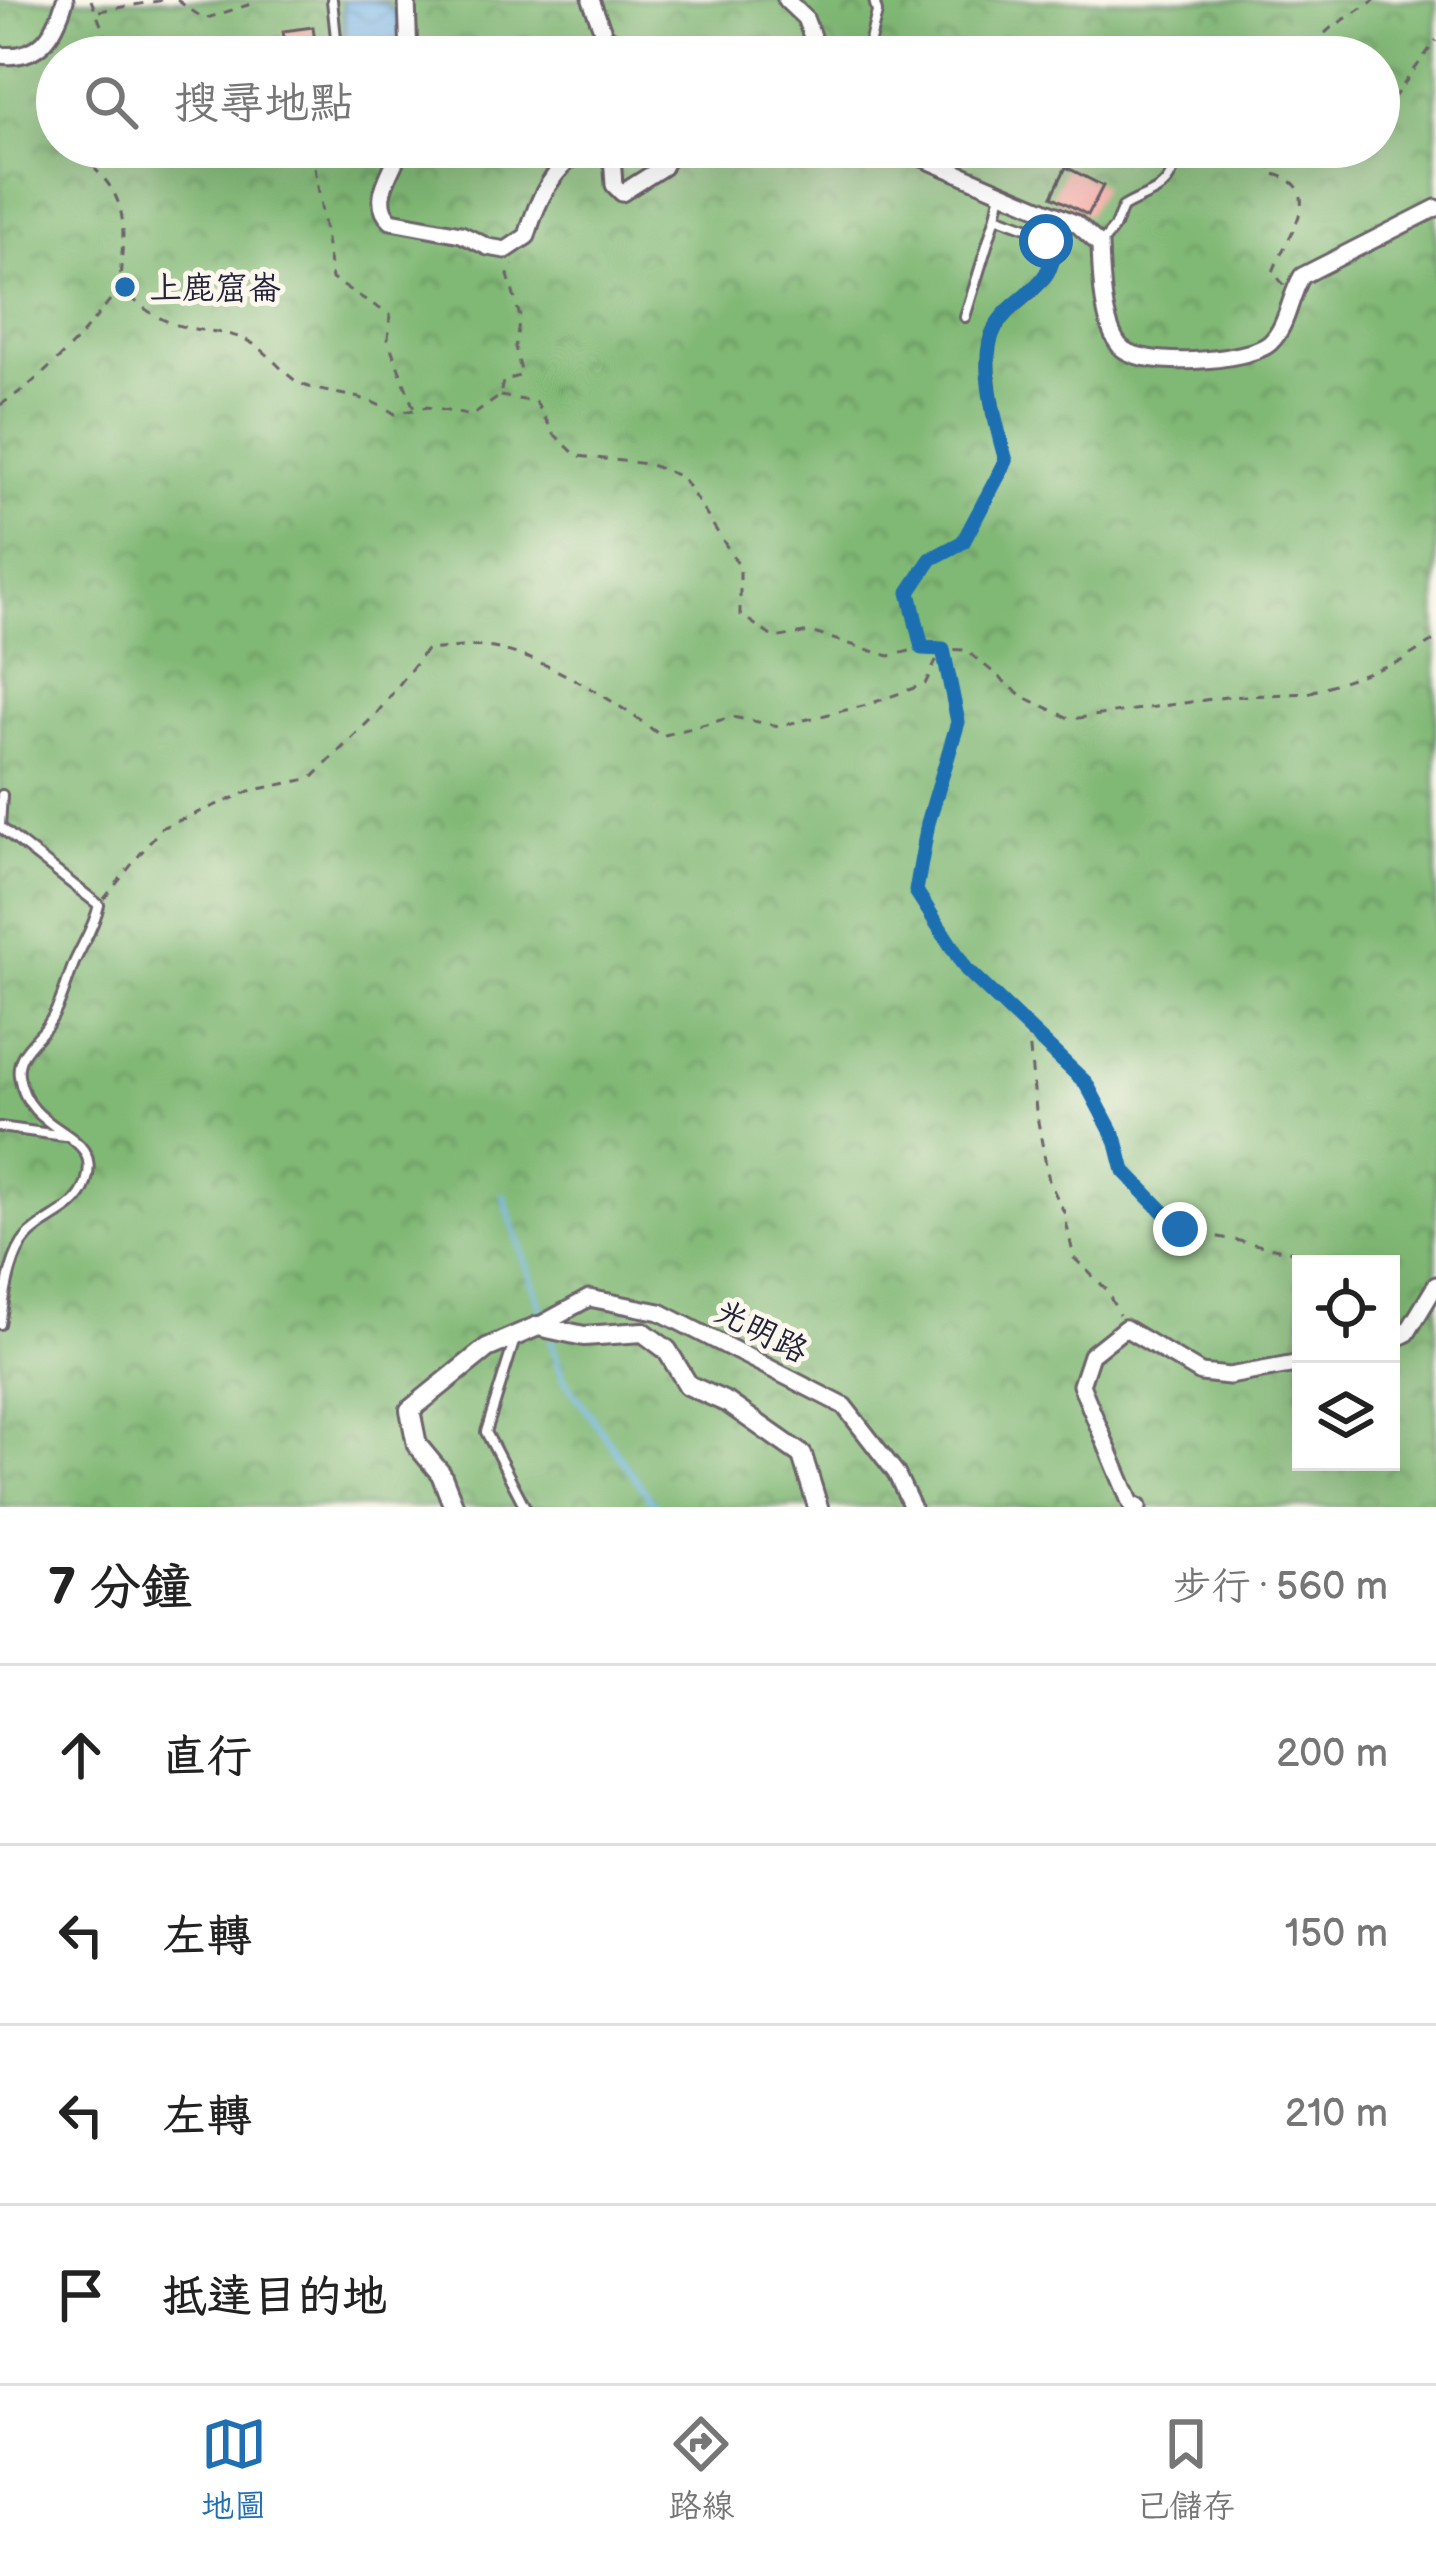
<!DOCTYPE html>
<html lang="zh-TW">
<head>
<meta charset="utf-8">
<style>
  :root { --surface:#fff; --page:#f6f6f6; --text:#222; --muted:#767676; --line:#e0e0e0; --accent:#1f6fb2 }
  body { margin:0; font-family:"Balsamiq Sans","LXGW WenKai TC",sans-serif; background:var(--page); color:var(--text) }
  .controls { position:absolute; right:36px; bottom:36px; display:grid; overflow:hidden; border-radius:0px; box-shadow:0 12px 48px #0002 }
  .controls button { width:108px; height:108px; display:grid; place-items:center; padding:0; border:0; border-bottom:3px solid var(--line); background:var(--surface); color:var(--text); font:60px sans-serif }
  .stop { position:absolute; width:36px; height:36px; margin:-27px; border:9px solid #1f6fb2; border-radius:50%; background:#fff }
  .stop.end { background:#1f6fb2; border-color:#fff; box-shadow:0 3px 12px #0008 }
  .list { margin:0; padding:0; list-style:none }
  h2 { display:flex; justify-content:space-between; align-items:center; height:156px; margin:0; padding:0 48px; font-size:51px }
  h2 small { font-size:39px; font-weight:400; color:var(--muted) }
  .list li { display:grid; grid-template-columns:78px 1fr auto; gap:36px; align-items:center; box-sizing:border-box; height:180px; padding:0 48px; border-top:3px solid var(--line) }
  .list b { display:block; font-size:45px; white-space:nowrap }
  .list em { font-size:39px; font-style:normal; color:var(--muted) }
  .icon { flex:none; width:66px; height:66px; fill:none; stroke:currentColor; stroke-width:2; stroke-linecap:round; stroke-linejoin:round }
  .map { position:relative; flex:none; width:1436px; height:1507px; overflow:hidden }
  .search { position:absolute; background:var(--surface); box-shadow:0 12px 48px #0002; left:36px; right:36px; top:36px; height:132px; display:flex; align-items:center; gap:30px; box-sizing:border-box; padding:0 42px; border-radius:66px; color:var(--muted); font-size:45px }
  .sheet { height:876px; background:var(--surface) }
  nav { display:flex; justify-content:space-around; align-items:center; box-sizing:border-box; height:168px; border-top:3px solid var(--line); background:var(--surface); font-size:33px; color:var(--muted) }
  nav a { display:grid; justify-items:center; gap:6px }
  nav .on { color:var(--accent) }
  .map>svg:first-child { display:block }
</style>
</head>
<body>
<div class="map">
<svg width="1436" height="1507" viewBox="0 0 1436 1507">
  <defs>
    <pattern id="forest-crowns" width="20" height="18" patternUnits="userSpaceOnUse" patternTransform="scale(3)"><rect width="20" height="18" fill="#80b874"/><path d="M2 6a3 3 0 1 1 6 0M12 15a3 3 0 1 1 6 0" fill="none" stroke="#689560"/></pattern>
    <pattern id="water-waves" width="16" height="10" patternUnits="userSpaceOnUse" patternTransform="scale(3)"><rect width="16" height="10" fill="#7ab9ee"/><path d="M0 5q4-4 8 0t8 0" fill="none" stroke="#6496c2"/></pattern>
  </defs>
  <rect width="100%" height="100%" fill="#fbf7ec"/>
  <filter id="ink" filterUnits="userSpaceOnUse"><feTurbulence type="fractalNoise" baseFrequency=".00833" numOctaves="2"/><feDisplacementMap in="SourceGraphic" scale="24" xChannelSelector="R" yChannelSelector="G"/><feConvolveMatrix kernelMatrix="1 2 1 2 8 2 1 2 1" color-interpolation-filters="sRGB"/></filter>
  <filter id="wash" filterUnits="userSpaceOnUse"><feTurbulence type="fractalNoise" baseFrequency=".004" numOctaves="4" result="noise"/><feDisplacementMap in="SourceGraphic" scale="48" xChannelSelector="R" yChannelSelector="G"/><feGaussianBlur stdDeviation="2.7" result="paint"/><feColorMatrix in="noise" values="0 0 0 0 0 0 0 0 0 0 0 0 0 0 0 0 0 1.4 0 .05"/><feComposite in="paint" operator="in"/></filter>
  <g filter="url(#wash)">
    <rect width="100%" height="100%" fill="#f5dcc0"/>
    <path fill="url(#forest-crowns)" stroke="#516d58" stroke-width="3" fill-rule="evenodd" d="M0,0h1436v1507h-1436zM57,57h1322v90h-1322zM1301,1264h90v198h-90z"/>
    <path fill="url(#water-waves)" stroke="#4e6e94" stroke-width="3" d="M343,0c45,0 55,0 60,46l-7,8 -50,3z"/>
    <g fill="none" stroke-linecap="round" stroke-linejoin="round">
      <path stroke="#7ab9ee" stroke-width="4.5" d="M503,1195l40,119
        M551,1340l12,37 93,130"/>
    </g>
    <g id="blocks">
      <path fill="#fba8a5" d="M313,27l4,30h-30l-4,-26z
        M1066,167l37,19 -15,29 -36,-19z"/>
    </g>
  </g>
  <g filter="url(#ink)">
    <use href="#blocks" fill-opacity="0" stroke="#6c636a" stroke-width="3"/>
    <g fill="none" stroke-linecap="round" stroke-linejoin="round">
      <g stroke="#6c636a" stroke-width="14">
        <path id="service" d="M332,0l6,57
          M1158,44l11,13
          M866,57l11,-45 -3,-12
          M929,147l15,17
          M1100,245l14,-17 9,-21c36,-20 46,-13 57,-60
          M965,317l31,-101
          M993,414c-2,-24 -11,-64 2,-86 16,-29 53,-37 59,-74l-17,-23 -41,-15 5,-24
          M0,825l2,-30
          M0,827l99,78c-5,22 -16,38 -25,58 -9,23 -14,47 -30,67 -12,14 -28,26 -25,46 10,62 85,52 67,107 -9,29 -40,33 -59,54 -18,20 -22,61 -27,87
          M0,1127l65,9
          M514,1342l-28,90 39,75"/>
      </g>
      <g stroke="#6c636a" stroke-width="21">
        <path id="minor" d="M407,0l2,57
          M591,0l14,37 54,20
          M786,0l19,18 15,39
          M0,55c39,5 55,-20 65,-55
          M401,147c-7,23 -33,53 -10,74l70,13 27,13 18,3 21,-14c10,-36 26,-69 59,-89
          M606,147l6,9 2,29 8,8 41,-26 10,-20
          M897,147l180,77 23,21c1,27 2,78 19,100 18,25 130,17 151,-2 18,-17 19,-46 32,-67l134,-68
          M538,1326l51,-28 71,14 184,94 52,67 16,34
          M1391,1341l16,-8 29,-48
          M1138,1507l-7,-3 -50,-119 10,-30 34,-27 76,45 28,3 72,-13"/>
      </g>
      <g stroke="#6c636a" stroke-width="24">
        <path id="tertiary" d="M454,1507l-13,-33 -24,-29 -7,-35 77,-62 51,-22 46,10 59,-4 24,18 21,35 40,18 74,52 16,52"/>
      </g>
      <path stroke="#6c636a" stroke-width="3" stroke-dasharray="9 9" stroke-linecap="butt" d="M91,0l14,35 1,22
        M177,0l27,19 44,-14 4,-5
        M99,11l65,-11
        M107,36l27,21
        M1298,57l34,-30 43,-27
        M1379,110l8,-3 49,-67
        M94,147l2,23c38,37 25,68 24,117 17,16 31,29 54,37 26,9 57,5 81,21 19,12 30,33 51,41 33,11 58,7 89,28l32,-7 45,9 28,-20 3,-15 19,-6 -7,-28 5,-30 -12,-42 5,-10
        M260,147l11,9 31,-8 11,6 19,125 58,36 -2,25 26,69
        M1284,285l-11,-13c12,-34 59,-86 -3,-99l3,-21 13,-5
        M500,396l36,6 18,32 23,22 71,8 34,13 58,90v47l34,24 36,-6 79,24 33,-8 44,2 56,46 49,23 155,-22 82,-4 93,-32 35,-22
        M0,405c50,-31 85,-72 120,-118
        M922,647l-13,-55 22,-33 32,-17 44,-81 -10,-35
        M943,651l15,71 -30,101 -11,68 49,78 120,114 30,57 8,31 56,58 118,24 3,14
        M104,899l57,-71 89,-37 62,-13 65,-65 49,-63c21,-1 47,-6 67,-2 55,10 124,54 168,88l71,-19 47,9 88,-21 58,-21 17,-35
        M1028,1030l8,81 13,70 15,31 10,46 32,31 13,26"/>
      <use href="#service" stroke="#fff" stroke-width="8"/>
      <use href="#minor" stroke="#fff" stroke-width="15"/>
      <use href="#tertiary" stroke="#fff" stroke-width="18"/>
    </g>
  </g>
  <g fill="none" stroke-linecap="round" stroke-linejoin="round" filter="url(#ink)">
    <path stroke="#1f6fb2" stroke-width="15" d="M1046,241l8,13c-7,37 -43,44 -59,74 -18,32 2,100 11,133l-43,81 -32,17 -22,33 13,56 21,1 15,73 -30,101 -12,68 50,78 120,114 30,57 8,31 56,58"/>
  </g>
  <circle fill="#1f6fb2" stroke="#fbf7ec" stroke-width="4.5" cx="125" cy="287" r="12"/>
  <g text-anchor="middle" stroke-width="10" stroke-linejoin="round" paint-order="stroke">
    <g font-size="33" fill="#22223b" stroke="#fbf7ec" text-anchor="start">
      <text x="149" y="299">上鹿窟崙</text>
    </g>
    <g font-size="33" fill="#22223b" stroke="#fbf7ec">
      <text transform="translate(762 1330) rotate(27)" y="12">光明路</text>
    </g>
  </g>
</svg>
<div class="controls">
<button><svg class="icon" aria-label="locate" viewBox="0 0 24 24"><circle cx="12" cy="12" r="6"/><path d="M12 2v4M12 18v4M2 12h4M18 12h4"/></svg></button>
<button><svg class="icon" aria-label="layers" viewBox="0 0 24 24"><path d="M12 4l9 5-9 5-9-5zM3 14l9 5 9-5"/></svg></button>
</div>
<div class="stop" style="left:1046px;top:241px"></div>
<div class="stop end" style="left:1180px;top:1229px"></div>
<div class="search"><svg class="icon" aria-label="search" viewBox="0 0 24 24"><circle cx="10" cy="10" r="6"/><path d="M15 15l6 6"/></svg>搜尋地點</div>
</div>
<section class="sheet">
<h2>7 分鐘<small>步行 · 560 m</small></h2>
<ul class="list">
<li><svg class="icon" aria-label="ahead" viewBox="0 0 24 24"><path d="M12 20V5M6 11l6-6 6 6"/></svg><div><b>直行</b></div><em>200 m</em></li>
<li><svg class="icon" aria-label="left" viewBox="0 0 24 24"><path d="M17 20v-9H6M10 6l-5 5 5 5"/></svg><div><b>左轉</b></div><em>150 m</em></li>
<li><svg class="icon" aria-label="left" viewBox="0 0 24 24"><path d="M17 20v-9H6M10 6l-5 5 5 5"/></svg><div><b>左轉</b></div><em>210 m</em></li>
<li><svg class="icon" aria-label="arrive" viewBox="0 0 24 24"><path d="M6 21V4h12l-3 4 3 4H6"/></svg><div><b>抵達目的地</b></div></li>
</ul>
</section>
<nav>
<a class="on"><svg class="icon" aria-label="map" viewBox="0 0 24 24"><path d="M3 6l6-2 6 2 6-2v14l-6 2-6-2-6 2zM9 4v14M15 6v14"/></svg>地圖</a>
<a><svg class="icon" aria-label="directions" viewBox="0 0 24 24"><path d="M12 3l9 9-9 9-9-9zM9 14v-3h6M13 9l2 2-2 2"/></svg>路線</a>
<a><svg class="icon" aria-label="saved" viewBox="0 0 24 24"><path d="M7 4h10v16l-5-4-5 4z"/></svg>已儲存</a>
</nav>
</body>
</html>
